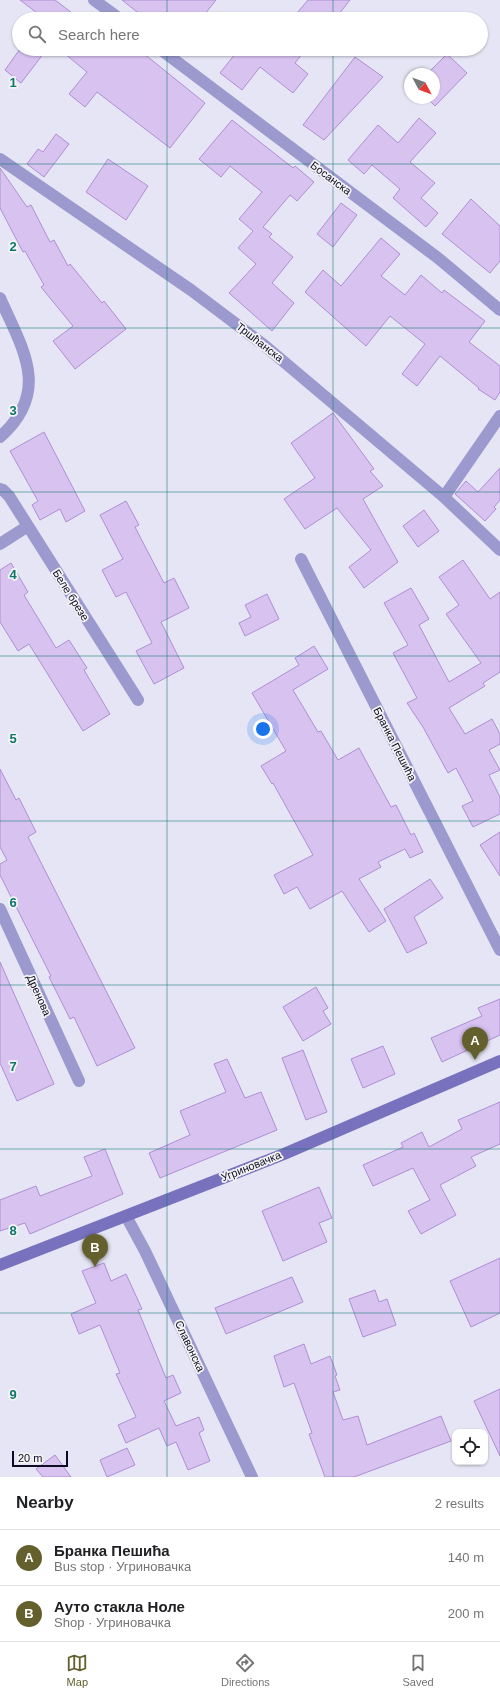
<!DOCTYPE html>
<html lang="en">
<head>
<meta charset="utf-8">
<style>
  :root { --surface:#fff; --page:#f6f6f6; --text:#202124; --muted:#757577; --line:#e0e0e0; --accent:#63602d }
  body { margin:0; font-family:Arial,sans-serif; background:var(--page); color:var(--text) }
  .controls { position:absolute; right:12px; bottom:12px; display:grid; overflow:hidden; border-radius:8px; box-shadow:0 1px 3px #0004 }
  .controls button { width:36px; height:36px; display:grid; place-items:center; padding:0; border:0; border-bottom:1px solid var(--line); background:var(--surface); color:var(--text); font:20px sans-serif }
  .compass { position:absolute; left:404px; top:68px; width:36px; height:36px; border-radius:50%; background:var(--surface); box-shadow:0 1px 3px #0004; rotate:131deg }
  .scale { position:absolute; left:12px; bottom:10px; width:56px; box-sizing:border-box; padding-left:4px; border:2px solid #0f0b25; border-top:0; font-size:11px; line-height:14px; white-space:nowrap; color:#0f0b25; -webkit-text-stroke:3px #f4f4f4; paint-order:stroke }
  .you { position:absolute; left:263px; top:729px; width:14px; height:14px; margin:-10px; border:3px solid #fff; border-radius:50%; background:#1a73e8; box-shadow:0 0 0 6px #1a73e833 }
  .badge { display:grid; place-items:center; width:26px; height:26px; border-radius:50%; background:var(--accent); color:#fff; font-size:13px; font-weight:700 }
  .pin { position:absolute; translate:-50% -33px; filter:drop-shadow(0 1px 2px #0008) }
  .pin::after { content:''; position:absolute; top:21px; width:14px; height:12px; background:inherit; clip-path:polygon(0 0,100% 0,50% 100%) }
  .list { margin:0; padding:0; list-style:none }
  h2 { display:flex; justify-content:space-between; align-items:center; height:52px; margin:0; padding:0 16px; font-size:17px }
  h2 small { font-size:13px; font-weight:400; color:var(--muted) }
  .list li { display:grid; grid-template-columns:26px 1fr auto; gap:12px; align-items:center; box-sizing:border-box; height:56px; padding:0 16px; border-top:1px solid var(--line) }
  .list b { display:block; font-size:15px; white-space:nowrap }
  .list p { margin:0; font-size:13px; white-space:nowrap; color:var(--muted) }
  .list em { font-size:13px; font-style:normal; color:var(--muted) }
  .icon { flex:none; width:22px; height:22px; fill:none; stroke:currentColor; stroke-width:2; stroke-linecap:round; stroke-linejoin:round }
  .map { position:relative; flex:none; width:500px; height:1477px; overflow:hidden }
  .search { position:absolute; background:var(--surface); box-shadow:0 1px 3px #0004; left:12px; right:12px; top:12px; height:44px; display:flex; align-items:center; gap:10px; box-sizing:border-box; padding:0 14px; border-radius:22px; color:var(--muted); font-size:15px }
  .sheet { height:164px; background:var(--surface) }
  nav { display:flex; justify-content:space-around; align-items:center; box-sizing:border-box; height:56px; border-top:1px solid var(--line); background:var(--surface); font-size:11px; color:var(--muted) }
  nav a { display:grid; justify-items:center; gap:2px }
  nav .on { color:var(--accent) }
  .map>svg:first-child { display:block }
</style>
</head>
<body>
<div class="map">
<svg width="500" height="1477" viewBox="0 0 500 1477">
  <rect width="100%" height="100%" fill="#e5e5f5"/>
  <path fill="#d7c2f0" stroke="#af8fd2" d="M20,0h35l25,19h-35z
    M122,0h94l-15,19h-55z
    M308,0h42l-15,19h-43z
    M20,49h27l-26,34 -16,-13z
    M59,49h79l67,54 -35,45 -73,-56 -12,15 -16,-13 18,-22z
    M239,49h67l-11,14 13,11 -15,19 -33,-26 -18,23 -22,-17z
    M447,54l20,19 -32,33 -8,-8h7v-24h-7z
    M355,57l28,20 -59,63 -21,-15z
    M419,118l17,15 -26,29 25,21 -14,15 17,15 -12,14 -33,-29 7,-9 -28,-24 -8,9 -16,-14 30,-35 20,18z
    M232,120l61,48 2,-2 19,16 -17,19 -7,-6 -27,32 9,7 -3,3 24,20 -21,26 22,20 -22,28 -43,-38 27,-29 -18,-16 15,-17 -14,-12 23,-27 -32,-26 -9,11 -22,-18z
    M56,134l13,10 -25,33 -17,-13 11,-15 5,3z
    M108,159l40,27 -22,34 -40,-28z
    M0,168l27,39 4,-2 19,37 4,-2 14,26 2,-2 32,39 2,-2 22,28 -51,40 -22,-28 20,-15 -32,-39 3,-2 -19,-34 -2,1 -23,-44z
    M471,199l29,27v35l-10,12 -48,-39z
    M341,203l16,12 -24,32 -16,-13z
    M381,238l19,16 -19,22 24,19 16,-20 21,18 2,-3 41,31 -16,21 31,24v26l-5,8 -17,-11 1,-1 -39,-32 -23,30 -15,-12 23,-30 -35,-28 -24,30 -61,-54 18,-22 18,16z
    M333,413l41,56 -4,2 13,15 -20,13 35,63 -34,26 -15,-21 22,-17 -34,-42 -32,21 -21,-30 31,-21 -24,-35z
    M44,432l41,79 -19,11 -6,-13 -20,11 -8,-15 6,-4 -28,-50z
    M500,468v32l-6,7 2,2 -11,12 -30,-27 11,-13 12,11z
    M126,501l13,24 -4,2 29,56 10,-5 15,30 -28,14 23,46 -30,16 -18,-33 16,-8 -26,-51 -10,5 -14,-27 21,-11 -23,-44z
    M424,510l15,21 -21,16 -15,-21z
    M463,560l27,39 10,-7v80l-17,11 2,3 -36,22 16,26 27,-15 8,15v10l-11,6 11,20 -11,5 11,22v17l-27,13 -11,-21 11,-5 -17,-33 -8,5 -25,-46 -16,-24 10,-5 -24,-45 15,-8 -24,-42 27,-15 18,31 -10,6 30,57 32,-19 -35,-49 13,-9 -20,-28z
    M11,563l17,29 -4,3 32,53 13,-8 18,28 -3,2 26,44 -27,17 -54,-87 -11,7 -18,-29v-52z
    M267,594l12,25 -34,17 -6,-13 12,-6 -6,-12z
    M314,646l14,23 -35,21 25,42 3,-1 17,29 21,-12 32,59 5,-2 15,30 3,-2 9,19 -13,6 -5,-9 -27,13 3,5 -22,12 27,42 -17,11 -27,-41 -32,18 -13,-22 -13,7 -10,-19 39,-20 -40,-72 -1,1 -11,-18 25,-15 -34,-58 47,-28 -4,-7z
    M0,769l16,31 3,-2 17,34 -8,5 107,211 -38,18 -23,-49 -4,2 -21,-42 2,-1 -51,-101v-11l7,-4 -7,-13z
    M500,832v44l-20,-31z
    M430,879l13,19 -29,19 13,26 -20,10 -23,-44z
    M0,962l54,122 -37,17 -17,-38z
    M316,987l12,21 -5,3 8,13 -28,17 -20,-34z
    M500,999v36l-58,27 -11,-24 51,-22 -4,-8z
    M383,1046l12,28 -32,14 -12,-29z
    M303,1050l24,62 -21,8 -24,-62z
    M227,1059l18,39 16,-6 16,38 -117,48 -11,-25 41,-18 -10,-24 46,-19 -12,-28z
    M500,1102v42l-29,13 5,9 -36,19 16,30 -35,19 -13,-23 22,-11 -17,-32 -40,18 -10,-21 40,-18 -2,-4 21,-11 7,15 33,-18 -4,-9z
    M105,1149l18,45 -93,40 -5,-11 -25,8v-31l36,-14 4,10 52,-20 -8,-19z
    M319,1187l13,31 -13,5 8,19 -44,19 -21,-50z
    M500,1258v55l-29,14 -21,-46z
    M104,1263l7,18 15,-7 16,35 -4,1 28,68 7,-3 8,18 -17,8 12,25 23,-9 5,13 -5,3 11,28 -22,9 -12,-28 -9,4 -8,-18 -33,15 -8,-18 18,-8 -20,-43 4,-1 -20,-48 -21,9 -8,-20 25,-11 -14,-32z
    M292,1277l11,25 -77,32 -11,-26z
    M375,1290l4,12 8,-3 9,26 -33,12 -14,-38z
    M304,1344l7,20 19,-8 7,19 -2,1 5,14 -7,2 10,28 15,-4 9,29 74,-29 10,25 -97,36h-29l-16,-43 3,-1 -18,-50 -10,4 -10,-31z
    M500,1389v67l-26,-55z
    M127,1448l8,17 -28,12 -7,-17z
    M55,1455l16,22h-28l-7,-8z"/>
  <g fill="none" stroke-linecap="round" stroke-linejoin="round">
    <path stroke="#9b99ce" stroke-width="12" d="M94,0l26,19
      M160,49l278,209 62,52
      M0,159l191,131 73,55 180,152 56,53
      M0,298c22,50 52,93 0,139
      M0,489l3,1 6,6 129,204
      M444,497l56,-81
      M0,544l28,-18
      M301,559l199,391
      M0,909l79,172
      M126,1216l19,35 107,226"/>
    <path stroke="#7872be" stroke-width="12" d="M0,1265l284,-111 216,-93"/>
  </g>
  <path fill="none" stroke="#0f766e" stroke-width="1" stroke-opacity="0.55" d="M167,0v19M333,0v19M167,49v1428M333,49v1428M0,164h500M0,328h500M0,492h500M0,656h500M0,821h500M0,985h500M0,1149h500M0,1313h500"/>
  <g text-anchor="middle" stroke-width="3.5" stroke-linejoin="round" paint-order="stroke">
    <g font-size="11" fill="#0f0b25" stroke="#f4f4f4">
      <text transform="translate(331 178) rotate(37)" y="4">Босанска</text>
      <text transform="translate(260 342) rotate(38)" y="4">Тршћанска</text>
      <text transform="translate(71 595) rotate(58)" y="4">Беле брезе</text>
      <text transform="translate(395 744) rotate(63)" y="4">Бранка Пешића</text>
      <text transform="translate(39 995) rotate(66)" y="4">Дренова</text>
      <text transform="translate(251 1166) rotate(-22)" y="4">Угриновачка</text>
      <text transform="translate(190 1346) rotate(65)" y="4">Славонска</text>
    </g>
  </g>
  <g font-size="13" text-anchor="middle" font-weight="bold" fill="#0f766e" stroke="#f4f4f4" stroke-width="3.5" stroke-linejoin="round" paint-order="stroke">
    <text x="13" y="87">1</text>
    <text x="13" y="251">2</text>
    <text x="13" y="415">3</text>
    <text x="13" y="579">4</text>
    <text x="13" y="743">5</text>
    <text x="13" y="907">6</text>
    <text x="13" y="1071">7</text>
    <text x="13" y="1235">8</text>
    <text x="13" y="1399">9</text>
  </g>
</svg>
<div class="controls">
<button><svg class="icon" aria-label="locate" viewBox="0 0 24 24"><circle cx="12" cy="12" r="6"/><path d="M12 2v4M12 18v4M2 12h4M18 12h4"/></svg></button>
</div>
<svg class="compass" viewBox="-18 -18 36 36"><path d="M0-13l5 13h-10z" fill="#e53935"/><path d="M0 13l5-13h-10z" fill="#757577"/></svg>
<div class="scale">20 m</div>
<div class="you"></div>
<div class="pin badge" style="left:475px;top:1060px">A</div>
<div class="pin badge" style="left:95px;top:1267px">B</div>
<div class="search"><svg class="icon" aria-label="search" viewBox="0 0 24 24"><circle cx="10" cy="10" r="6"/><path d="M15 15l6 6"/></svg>Search here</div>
</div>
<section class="sheet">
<h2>Nearby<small>2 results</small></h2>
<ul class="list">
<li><span class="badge">A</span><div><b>Бранка Пешића</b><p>Bus stop · Угриновачка</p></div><em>140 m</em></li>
<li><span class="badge">B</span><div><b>Ауто стакла Ноле</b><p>Shop · Угриновачка</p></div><em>200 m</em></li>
</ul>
</section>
<nav>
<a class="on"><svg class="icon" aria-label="map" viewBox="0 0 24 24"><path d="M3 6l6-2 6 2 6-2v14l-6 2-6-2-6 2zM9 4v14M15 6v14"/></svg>Map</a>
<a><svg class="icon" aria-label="directions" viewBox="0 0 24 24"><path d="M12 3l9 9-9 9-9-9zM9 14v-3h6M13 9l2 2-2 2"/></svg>Directions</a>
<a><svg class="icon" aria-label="saved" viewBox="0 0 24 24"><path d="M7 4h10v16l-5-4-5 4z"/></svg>Saved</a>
</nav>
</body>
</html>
